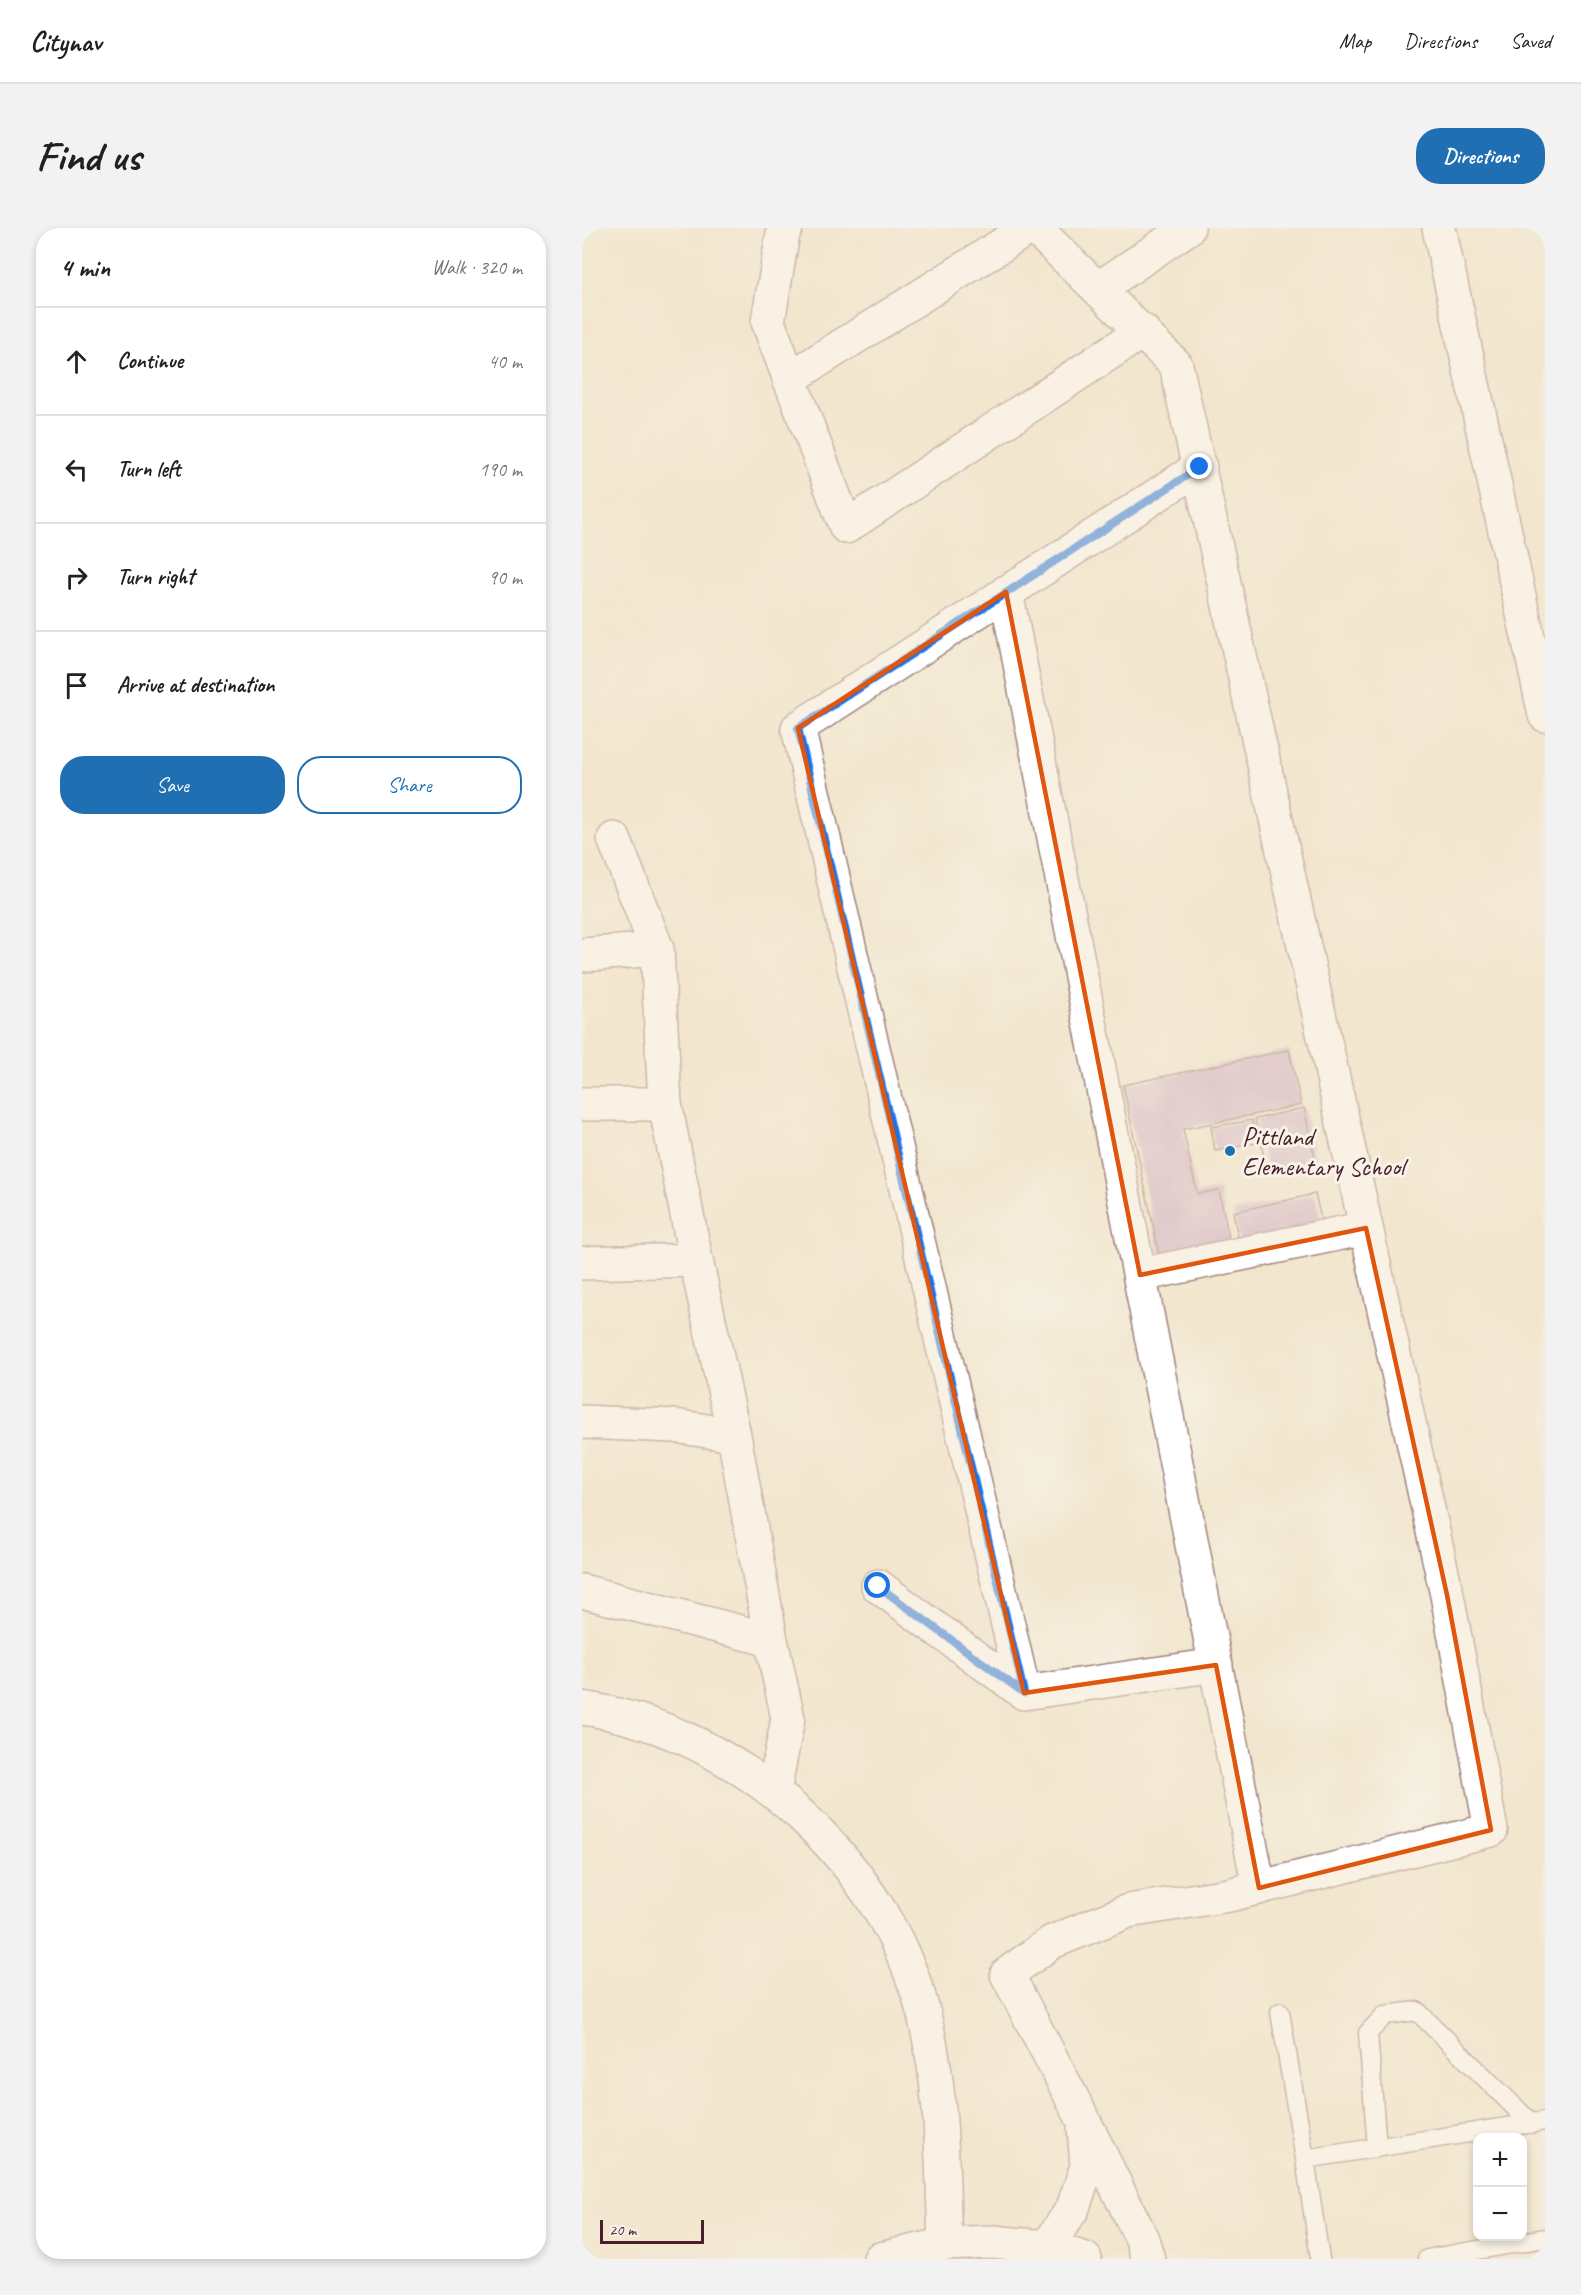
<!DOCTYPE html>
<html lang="en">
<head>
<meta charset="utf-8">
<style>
  :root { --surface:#fff; --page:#f2f2f2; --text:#202124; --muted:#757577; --line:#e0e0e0; --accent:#1f6fb2 }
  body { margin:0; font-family:Caveat,sans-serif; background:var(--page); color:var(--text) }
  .controls { position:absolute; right:18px; bottom:18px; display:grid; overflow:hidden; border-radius:12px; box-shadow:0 3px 9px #0003 }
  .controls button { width:54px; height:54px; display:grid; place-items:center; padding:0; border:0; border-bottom:2px solid var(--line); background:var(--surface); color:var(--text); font:30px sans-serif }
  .scale { position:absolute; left:18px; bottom:15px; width:104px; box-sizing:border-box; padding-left:6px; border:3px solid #4a1f2b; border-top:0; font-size:16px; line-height:21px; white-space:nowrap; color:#4a1f2b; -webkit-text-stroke:4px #f7f3e8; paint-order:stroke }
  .stop { position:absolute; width:18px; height:18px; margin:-14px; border:4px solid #1a73e8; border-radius:50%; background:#fff }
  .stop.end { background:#1a73e8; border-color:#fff; box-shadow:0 2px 6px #0008 }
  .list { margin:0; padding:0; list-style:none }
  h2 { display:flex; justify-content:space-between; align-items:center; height:78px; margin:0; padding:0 24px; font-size:26px }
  h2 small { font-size:20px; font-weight:400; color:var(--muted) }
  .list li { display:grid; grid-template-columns:39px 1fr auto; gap:18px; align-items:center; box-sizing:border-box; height:108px; padding:0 24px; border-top:2px solid var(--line) }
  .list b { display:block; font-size:22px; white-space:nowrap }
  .list em { font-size:20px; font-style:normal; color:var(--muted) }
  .actions { display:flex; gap:12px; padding:18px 24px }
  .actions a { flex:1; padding:14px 0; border:2px solid var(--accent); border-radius:24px; text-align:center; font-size:21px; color:var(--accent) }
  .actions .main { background:var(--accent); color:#fff }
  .icon { flex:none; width:33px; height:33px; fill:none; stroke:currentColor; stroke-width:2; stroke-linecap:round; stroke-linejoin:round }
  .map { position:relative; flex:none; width:963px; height:2031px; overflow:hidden; border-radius:24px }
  header { display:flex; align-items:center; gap:36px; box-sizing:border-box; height:84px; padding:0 30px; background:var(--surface); border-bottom:2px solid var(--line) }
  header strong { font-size:28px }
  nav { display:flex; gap:33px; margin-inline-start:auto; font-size:21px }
  .intro { display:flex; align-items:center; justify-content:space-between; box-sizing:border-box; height:144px; padding:0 36px }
  h1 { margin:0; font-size:42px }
  .button { padding:15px 27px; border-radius:24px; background:var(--accent); color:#fff; font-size:21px; font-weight:700 }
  main { display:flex; gap:36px; padding:0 36px }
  aside { flex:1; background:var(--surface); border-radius:24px; box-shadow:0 3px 9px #0003 }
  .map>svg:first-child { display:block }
</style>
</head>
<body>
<header>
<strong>Citynav</strong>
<nav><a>Map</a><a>Directions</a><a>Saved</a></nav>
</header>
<div class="intro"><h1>Find us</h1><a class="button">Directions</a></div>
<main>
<aside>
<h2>4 min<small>Walk · 320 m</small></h2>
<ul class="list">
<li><svg class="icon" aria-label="ahead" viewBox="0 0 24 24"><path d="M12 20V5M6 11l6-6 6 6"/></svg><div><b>Continue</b></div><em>40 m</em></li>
<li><svg class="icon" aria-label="left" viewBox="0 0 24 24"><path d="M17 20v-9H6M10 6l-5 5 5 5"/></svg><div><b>Turn left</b></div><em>190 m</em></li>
<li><svg class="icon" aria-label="right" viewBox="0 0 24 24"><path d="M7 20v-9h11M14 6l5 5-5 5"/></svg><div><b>Turn right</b></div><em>90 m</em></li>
<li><svg class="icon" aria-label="arrive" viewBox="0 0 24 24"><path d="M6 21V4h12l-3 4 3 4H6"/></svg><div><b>Arrive at destination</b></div></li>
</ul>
<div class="actions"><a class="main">Save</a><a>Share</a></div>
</aside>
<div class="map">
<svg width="963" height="2031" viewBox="0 0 963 2031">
  <rect width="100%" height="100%" fill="#f7f3e8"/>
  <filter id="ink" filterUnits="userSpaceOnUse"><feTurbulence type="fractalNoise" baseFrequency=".0167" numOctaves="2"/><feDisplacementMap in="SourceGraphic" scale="12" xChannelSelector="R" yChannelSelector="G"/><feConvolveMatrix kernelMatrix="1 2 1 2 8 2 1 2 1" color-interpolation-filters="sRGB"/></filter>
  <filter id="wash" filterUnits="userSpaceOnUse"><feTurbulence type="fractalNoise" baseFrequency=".008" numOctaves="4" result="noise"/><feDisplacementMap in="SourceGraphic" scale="24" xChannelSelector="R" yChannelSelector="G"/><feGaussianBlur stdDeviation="1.35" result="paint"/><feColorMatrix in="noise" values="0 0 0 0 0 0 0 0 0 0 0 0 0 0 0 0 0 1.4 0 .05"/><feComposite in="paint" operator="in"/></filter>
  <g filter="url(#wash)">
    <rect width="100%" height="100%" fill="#f2e6ce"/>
    <g id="blocks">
      <path fill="#c59dc4" d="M707,822l12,55 -118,24 14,65 22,-4 11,53 -70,15 -37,-173z
        M722,880l12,55 -48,10 -13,-54z
        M670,892l4,23 -41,8 -4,-24z
        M733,966l7,30 -83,18 -6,-30z"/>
    </g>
  </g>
  <g filter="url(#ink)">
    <use href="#blocks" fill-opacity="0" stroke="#9e827c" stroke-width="1.5"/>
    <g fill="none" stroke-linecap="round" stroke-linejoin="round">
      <g stroke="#9e827c" stroke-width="21">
        <path id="service" d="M698,1784l25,147
          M795,1920l-9,-115 17,-18 32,-4 115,113
          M738,2031l-15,-100 240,-38
          M845,2031l118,-21"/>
      </g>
      <g stroke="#9e827c" stroke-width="36">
        <path id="minor" d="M204,0l-3,5 -15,89 78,205 297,-196
          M453,0l141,137 271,1230 44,235 -262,65 -101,16 -76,31 -45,32 77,147 58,118 6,20
          M857,0l106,487
          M516,61l90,-61
          M207,151l240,-151
          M424,364l253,1296
          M32,611l43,110 8,155 31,156 38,175 37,205 17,78 -14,74
          M0,727l75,-6
          M0,876h83
          M0,1035l114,-3
          M558,1047l226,-47
          M0,1194l92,4 60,9
          M296,1358l146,107 192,-28
          M0,1363l189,49
          M442,1465l-226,-965 402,-261
          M0,1480c160,23 308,157 344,315 17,72 16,148 19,221
          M465,2019l26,-39 14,-42 -3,-38"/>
      </g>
      <g stroke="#9e827c" stroke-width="36">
        <path id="secondary" d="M298,2031l65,-15 48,-2 54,5 38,12"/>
      </g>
      <use href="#service" stroke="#fff" stroke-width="18"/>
      <use href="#minor" stroke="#fff" stroke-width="33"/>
      <use href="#secondary" stroke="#fff" stroke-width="33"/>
    </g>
  </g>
  <g fill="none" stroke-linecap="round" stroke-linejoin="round" filter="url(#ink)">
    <path stroke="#1a73e8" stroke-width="8" d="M296,1358l146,107 -226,-965 402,-261"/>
  </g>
  <path d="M0 0H963V2031H0ZM424,364l134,683 226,-47 81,367 44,235 -232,58 -43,-223 -192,28 -226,-965z" fill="#f2e6ce" fill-opacity=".55" fill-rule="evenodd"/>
  <path fill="none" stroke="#e0560e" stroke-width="4.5" stroke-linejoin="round" d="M424,364l134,683 226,-47 81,367 44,235 -232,58 -43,-223 -192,28 -226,-965z"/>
  <circle fill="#1f6fb2" stroke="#f7f3e8" stroke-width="2" cx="648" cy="923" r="6"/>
  <g text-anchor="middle" stroke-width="6" stroke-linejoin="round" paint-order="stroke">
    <g font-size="26" fill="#4a1f2b" stroke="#f7f3e8" text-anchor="start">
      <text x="660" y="917">Pittland<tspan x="660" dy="30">Elementary School</tspan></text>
    </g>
  </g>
</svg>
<div class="controls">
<button>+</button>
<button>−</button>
</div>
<div class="scale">20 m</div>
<div class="stop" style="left:296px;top:1358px"></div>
<div class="stop end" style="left:618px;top:239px"></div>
</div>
</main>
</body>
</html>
